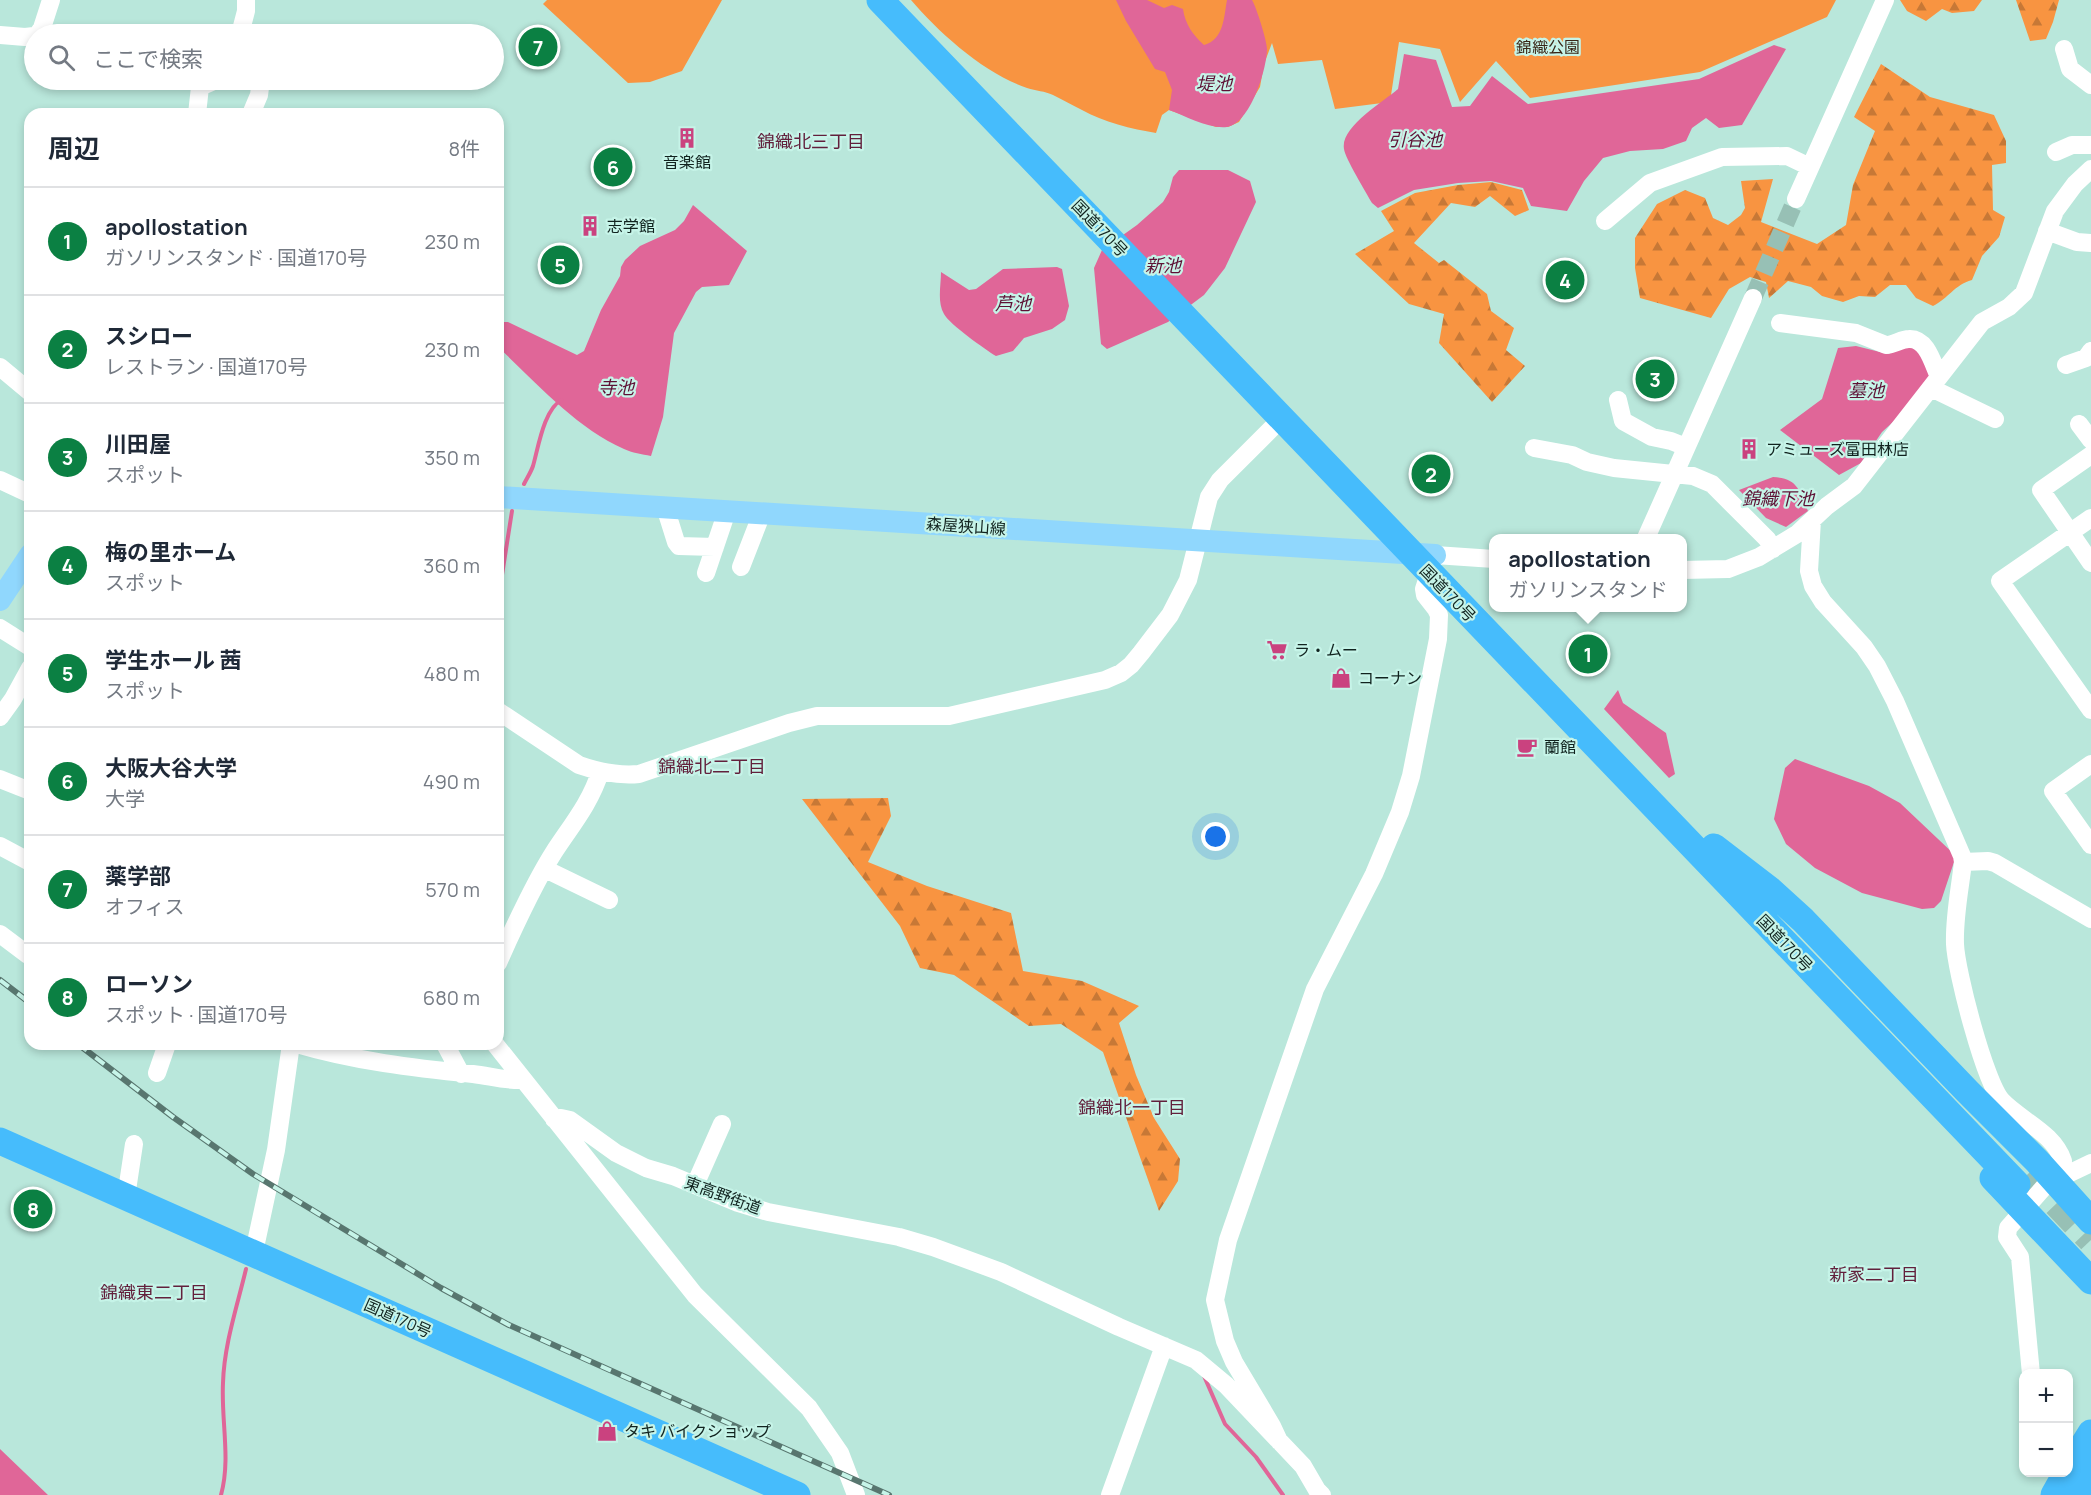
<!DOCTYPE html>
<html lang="ja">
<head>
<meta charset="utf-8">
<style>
  :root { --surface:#fff; --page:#f6f6f7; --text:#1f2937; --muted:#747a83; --line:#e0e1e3; --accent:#0b8043 }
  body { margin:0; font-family:Manrope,"Noto Sans JP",sans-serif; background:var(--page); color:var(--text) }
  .controls { position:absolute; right:18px; bottom:18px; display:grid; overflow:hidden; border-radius:12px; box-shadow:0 3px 9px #0003 }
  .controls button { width:54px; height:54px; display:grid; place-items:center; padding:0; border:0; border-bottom:2px solid var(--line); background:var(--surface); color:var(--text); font:30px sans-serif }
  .you { position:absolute; left:1216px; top:837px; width:21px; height:21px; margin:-15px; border:4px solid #fff; border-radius:50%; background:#1a73e8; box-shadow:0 0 0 9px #1a73e833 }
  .badge { display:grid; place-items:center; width:39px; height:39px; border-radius:50%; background:var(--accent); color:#fff; font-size:20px; font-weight:700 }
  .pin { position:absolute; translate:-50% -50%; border:3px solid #fff; box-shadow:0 2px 6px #0006 }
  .popup { position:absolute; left:1489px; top:534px; width:198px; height:78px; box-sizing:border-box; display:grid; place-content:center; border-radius:12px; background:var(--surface); filter:drop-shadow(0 2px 4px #0005); font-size:20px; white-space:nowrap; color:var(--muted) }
  .popup b { font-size:22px; color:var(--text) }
  .popup::after { content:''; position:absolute; left:50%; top:100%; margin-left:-12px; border:12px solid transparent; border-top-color:var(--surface) }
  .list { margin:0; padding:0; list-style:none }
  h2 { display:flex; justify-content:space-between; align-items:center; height:78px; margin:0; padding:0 24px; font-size:26px }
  h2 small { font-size:20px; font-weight:400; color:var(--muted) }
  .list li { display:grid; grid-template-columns:39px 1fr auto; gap:18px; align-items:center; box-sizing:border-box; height:108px; padding:0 24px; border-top:2px solid var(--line) }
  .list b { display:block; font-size:22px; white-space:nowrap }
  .list p { margin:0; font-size:20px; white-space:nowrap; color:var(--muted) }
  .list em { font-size:20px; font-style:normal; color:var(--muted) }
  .icon { flex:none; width:33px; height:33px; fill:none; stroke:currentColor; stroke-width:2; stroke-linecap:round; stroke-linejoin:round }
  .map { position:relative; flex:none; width:2091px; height:1495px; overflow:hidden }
  .search { position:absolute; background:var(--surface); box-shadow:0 3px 9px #0003; left:24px; top:24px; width:480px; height:66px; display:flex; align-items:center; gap:15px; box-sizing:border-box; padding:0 21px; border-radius:33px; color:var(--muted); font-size:22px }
  .panel { position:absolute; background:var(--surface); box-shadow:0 3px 9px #0003; left:24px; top:108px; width:480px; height:942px; border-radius:18px }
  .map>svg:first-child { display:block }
</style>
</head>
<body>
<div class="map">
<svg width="2091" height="1495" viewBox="0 0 2091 1495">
  <defs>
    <pattern id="forest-firs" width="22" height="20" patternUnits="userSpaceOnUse" patternTransform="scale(1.5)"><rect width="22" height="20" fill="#f89441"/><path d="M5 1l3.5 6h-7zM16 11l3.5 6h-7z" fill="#c77836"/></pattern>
  </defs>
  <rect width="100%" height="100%" fill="#b9e7db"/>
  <path fill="url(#forest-firs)" d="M1900,0h82l-8,11 -22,2 -10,-4 -16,12 -19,-10z
    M2016,0h43l-6,22 -7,17 -16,2z
    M1881,64l49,33 64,18 12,26v22l-14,2 1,45 12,7 -6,20 -17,19 -10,24c-18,5 -23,18 -39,26l-17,-8 -10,-13h-16l-15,12 -16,-1 -16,6 -21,-6 -11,-9 -23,-6 -19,17 -3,-16 -16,-5 -21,12 -18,29 -71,-20 -5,-30v-30l22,-34 28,-14 20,8 8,20 15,7 13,-10 4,-7 -4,-27 32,-2 -12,43 56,22 29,-19 7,-40 22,-54 -21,-14z
    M1491,182l31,8 7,20 -14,6 -25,-20 -15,11 -24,-4 -37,40 25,20 5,-3 43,34 4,17 23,17 -8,22 19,16 -33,36 -53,-59 5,-29 -35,-10 -54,-50 39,-23 -13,-20 34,-18 43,-8z
    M888,798l3,18 -23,46 59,24 84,27 12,58 59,10 57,25 -20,17 17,52 18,43 26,41 -2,22 -19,30 -56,-159 -42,-28 -32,2 -75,-51 -34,-7 -20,-42 -98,-127z"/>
  <path fill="#f89441" d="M547,0h175l-40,71 -32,11 -22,1 -85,-79z
    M911,0h925l-9,17 -127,55 -170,26 -34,-37 -36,41 -20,-53 -41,-7 -9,60 -55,7 -13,-49 -44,4 -6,-21 -8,21 -4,23 -21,35 -11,5h-12l-47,-17 -7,5 -6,18c-24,-4 -53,-11 -74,-23 -10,-5 -19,-10 -29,-15 -8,-4 -17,-4 -26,-7 -42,-14 -88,-55 -116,-88z"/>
  <path fill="#e06698" d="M1116,0h31l17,8 8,-3 11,4c2,15 10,26 21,36 20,-5 20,-29 23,-45h25c4,6 15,41 15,49 0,20 -17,75 -40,78 -19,2 -41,-11 -58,-17l3,-20 -7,-18 -10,-3 -29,-48z
    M1774,45l12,4 -44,76 -23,3 -13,-10 -14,10 -6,13 -23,8 -33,2 -27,7 -19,23 -17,30 -36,-5 -8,-18 -32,-7 -33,2 -44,7 -36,18 -6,-5c-6,-11 -27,-45 -28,-54 -4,-22 39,-47 54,-60l6,-35 32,6 16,47 18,-1 22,-30 36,28 171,-25z
    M1179,170h49l22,11 6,21 -31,66 -21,27 -36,27 -61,27 -6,-5 -7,-76 8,-18 35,-25 26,-23 6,-10 4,-15z
    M693,205l54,46 -18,34 -27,2 -6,5 -22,41 -11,84 -12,39c-9,-2 -19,-3 -27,-7 -49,-22 -87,-66 -126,-102v-25h10l69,33 7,-4 17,-41 19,-34 1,-9 4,-7 15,-14 35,-16 9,-9z
    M1057,267l5,2 7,37 -4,14 -13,9 -28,9 -11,13 -17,5c-10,-6 -47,-32 -52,-42 -7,-12 -3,-28 -3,-42l28,18 7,-1 27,-20z
    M1856,346l32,8 19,-8 13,5 12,25 -29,37 -21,19 -21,31 -22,12 -59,-45 42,-31 16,-51z
    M1773,477c25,1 26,13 35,34l-22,16 -20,-9 -27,-28z
    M1618,690l5,13 43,30 9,41 -6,4 -65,-69z
    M1795,759l74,27 31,17 56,53 -15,45 -7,7 -12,1 -60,-16 -47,-25 -29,-24 -12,-25 11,-51z
    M0,1449l48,46h-48z"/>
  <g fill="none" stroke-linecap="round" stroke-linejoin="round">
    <path stroke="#e06698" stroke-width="4" d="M524,484c3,-6 7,-12 9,-18 5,-17 11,-58 29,-66
      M498,581l4,-6 10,-64
      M1204,1376l21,48 31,33 27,38
      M221,1495c10,-36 0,-74 2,-112 1,-38 14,-76 23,-114"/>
    <path stroke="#97c0b5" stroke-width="18" stroke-dasharray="18 9" stroke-linecap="butt" d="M1753,298l43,-99"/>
    <path stroke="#97c0b5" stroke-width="27" stroke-dasharray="27 14" stroke-linecap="butt" d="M2028,1174l63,66"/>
    <path stroke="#fff" stroke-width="18" d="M38,34l4,-6 9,-28
      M240,34l6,-23v-11
      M0,35l25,2 9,-1
      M2064,49l6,20 21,16
      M197,114l3,-27 16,-7
      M251,114l8,-19 2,-15
      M2056,152l16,-7h19
      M1796,199l89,-199
      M1605,221l45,-38 72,-26 65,-1 23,11
      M2047,231l30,11 14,1
      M1780,323l76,10 30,12c8,0 15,-6 23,-6 18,-1 24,25 30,38
      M2066,365l20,-7 5,-7
      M0,367l30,25
      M1931,388l64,31
      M1618,400l5,21 29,16 19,4 15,6
      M2079,424l12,16
      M1534,448l38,7 15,7 27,6 79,8 19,8 55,55 6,10
      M2091,455l-50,35 50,73
      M0,480l30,14
      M665,507l11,35 3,4 36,1
      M2091,518l-91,63 91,129
      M1812,520l-3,51 4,15 10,16 41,45 13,19 18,35 67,155 1,6c-3,27 -9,55 -8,82 1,27 30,139 47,157 19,20 52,32 61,60l-4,9 -51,58 -1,9 13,20 11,117
      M1646,538l107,-240
      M741,567l21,-54
      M1682,570l46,-1 31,-12 38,-23 30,-28 27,-20 128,-164 27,-15 15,-14 31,-82 20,-27 16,-15
      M706,573l21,-62
      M0,628l30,19
      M498,711l81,54c20,7 39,11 60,9l150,-51 28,-7h132l156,-36 16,-7 10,-8 10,-12 29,-38 18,-35 21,-83 11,-17 53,-53 9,-8
      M0,717l13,-18 17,-31
      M2091,764l-38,27 38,54
      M0,779l30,12
      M0,846l30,16
      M1963,862l25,-1 7,2 96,56
      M545,869l64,31
      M0,934l28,21
      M498,963c16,-36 35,-78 56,-111 17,-26 37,-50 46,-80
      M297,1044c58,17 116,24 176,30 17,2 33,7 50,6
      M445,1044l16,30
      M495,1044l200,251 114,113 31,45 16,42
      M157,1073l10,-29
      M554,1119l7,-1 9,2 46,33 30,15 27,8 65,27 30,9 131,25 34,10 68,25 118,55 77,33 30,25 77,81 14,24 5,5
      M2059,1170l7,5 25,-12
      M695,1185l27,-61
      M126,1197l8,-53
      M254,1252l22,-102 15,-106
      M1279,1441l-7,-15 -38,-64 -9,-21 -10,-41 13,-60 87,-251 59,-115 26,-62 11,-36 27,-137 1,-24 -3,-6 -11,-14 -1,-6 11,-34 59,4
      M1110,1495l54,-149"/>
    <path stroke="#90d7fd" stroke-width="22" d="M498,497l937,58
      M0,600l30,-45"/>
    <path stroke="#46bcfc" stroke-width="27" d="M880,0l1137,1184
      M1714,847l56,43 33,30 164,171 70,70 54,60
      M0,1141l797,354
      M1993,1178l98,103
      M2068,1470l23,-37
      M2054,1495l13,-23
      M2076,1495l15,-24"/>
    <g stroke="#58766f" stroke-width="6">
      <path id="rail" d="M0,980l30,23
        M78,1044l95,73 80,57 188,114 68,37 380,170"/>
    </g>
    <use href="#rail" stroke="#c6f4e8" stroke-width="4" stroke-dasharray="11" stroke-linecap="butt"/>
  </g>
  <defs>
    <g id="building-bare" transform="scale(1.62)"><path d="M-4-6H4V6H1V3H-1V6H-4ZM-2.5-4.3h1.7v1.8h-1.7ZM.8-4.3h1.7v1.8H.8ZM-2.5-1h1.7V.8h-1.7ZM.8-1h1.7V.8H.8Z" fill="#ca427f" stroke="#c6f4e8" stroke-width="2.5" paint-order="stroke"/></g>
    <g id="supermarket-bare" transform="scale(1.62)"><path d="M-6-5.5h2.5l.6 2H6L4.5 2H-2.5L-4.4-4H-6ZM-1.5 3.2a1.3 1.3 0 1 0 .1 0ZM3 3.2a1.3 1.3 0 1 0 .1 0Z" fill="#ca427f" stroke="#c6f4e8" stroke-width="2.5" paint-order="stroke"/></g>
    <g id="shop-bare" transform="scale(1.62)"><path d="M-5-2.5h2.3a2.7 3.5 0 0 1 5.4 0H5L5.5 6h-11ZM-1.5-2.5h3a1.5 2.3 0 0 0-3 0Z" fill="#ca427f" stroke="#c6f4e8" stroke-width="2.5" paint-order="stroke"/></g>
    <g id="cafe-bare" transform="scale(1.62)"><path d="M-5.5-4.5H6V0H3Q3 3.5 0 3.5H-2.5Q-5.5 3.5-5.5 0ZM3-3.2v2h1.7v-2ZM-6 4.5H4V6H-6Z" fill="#ca427f" stroke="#c6f4e8" stroke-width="2.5" paint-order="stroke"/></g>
  </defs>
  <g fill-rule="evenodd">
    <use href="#building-bare" x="687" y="138"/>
    <use href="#building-bare" x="590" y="226"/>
    <use href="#building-bare" x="1749" y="449"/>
    <use href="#supermarket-bare" x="1277" y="650"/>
    <use href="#shop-bare" x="1341" y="678"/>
    <use href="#cafe-bare" x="1527" y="747"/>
    <use href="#shop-bare" x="607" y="1431"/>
  </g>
  <g text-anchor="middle" stroke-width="4.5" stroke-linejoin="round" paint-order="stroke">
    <g font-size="16" fill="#3a2718" stroke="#c6f4e8">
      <text x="1548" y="53">錦織公園</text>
    </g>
    <g font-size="16" fill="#11231f" stroke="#c6f4e8" text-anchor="start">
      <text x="687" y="168" text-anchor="middle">音楽館</text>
      <text x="607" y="232">志学館</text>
      <text x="1766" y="455">アミューズ富田林店</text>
      <text x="1294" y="656">ラ・ムー</text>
      <text x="1358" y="684">コーナン</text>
      <text x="1544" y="753">蘭館</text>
      <text x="624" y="1437">タキ バイクショップ</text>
    </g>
    <g font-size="16" fill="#11231f" stroke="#c6f4e8">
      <text transform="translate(1100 228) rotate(46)" y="6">国道170号</text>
      <text transform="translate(966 526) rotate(4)" y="6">森屋狭山線</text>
      <text transform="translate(1448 593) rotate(46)" y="6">国道170号</text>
      <text transform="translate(1785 943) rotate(46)" y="6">国道170号</text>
      <text transform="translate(723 1195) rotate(20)" y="6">東高野街道</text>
      <text transform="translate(398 1318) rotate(24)" y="6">国道170号</text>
    </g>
    <g font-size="18" font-style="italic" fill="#5e1135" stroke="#c6f4e8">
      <text x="1214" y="90">堤池</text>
      <text x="1415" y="146">引谷池</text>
      <text x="1163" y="272">新池</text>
      <text x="1013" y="310">芦池</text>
      <text x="616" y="394">寺池</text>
      <text x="1866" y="397">墓池</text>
      <text x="1778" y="505">錦織下池</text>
    </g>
    <g font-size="18" fill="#62203c" stroke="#c6f4e8">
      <text x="811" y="148">錦織北三丁目</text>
      <text x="712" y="773">錦織北二丁目</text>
      <text x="1132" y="1114">錦織北一丁目</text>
      <text x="1874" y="1281">新家二丁目</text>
      <text x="154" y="1299">錦織東二丁目</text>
    </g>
  </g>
</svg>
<div class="controls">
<button>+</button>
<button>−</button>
</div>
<div class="you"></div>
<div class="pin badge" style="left:1588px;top:654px">1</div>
<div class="popup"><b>apollostation</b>ガソリンスタンド</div>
<div class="pin badge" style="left:1431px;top:474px">2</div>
<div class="pin badge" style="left:1655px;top:379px">3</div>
<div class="pin badge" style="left:1565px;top:280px">4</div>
<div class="pin badge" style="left:560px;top:265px">5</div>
<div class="pin badge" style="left:613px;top:167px">6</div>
<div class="pin badge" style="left:538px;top:47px">7</div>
<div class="pin badge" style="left:33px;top:1209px">8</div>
<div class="search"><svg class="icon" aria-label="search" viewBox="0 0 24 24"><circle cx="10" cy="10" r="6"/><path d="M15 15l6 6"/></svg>ここで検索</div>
<section class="panel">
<h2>周辺<small>8件</small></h2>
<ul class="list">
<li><span class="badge">1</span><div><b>apollostation</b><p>ガソリンスタンド · 国道170号</p></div><em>230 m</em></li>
<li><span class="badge">2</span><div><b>スシロー</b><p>レストラン · 国道170号</p></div><em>230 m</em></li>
<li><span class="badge">3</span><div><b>川田屋</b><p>スポット</p></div><em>350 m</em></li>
<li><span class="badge">4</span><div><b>梅の里ホーム</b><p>スポット</p></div><em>360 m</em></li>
<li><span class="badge">5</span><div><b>学生ホール 茜</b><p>スポット</p></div><em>480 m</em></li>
<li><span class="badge">6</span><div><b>大阪大谷大学</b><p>大学</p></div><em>490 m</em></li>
<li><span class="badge">7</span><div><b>薬学部</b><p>オフィス</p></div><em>570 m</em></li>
<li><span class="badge">8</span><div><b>ローソン</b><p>スポット · 国道170号</p></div><em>680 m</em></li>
</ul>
</section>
</div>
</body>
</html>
